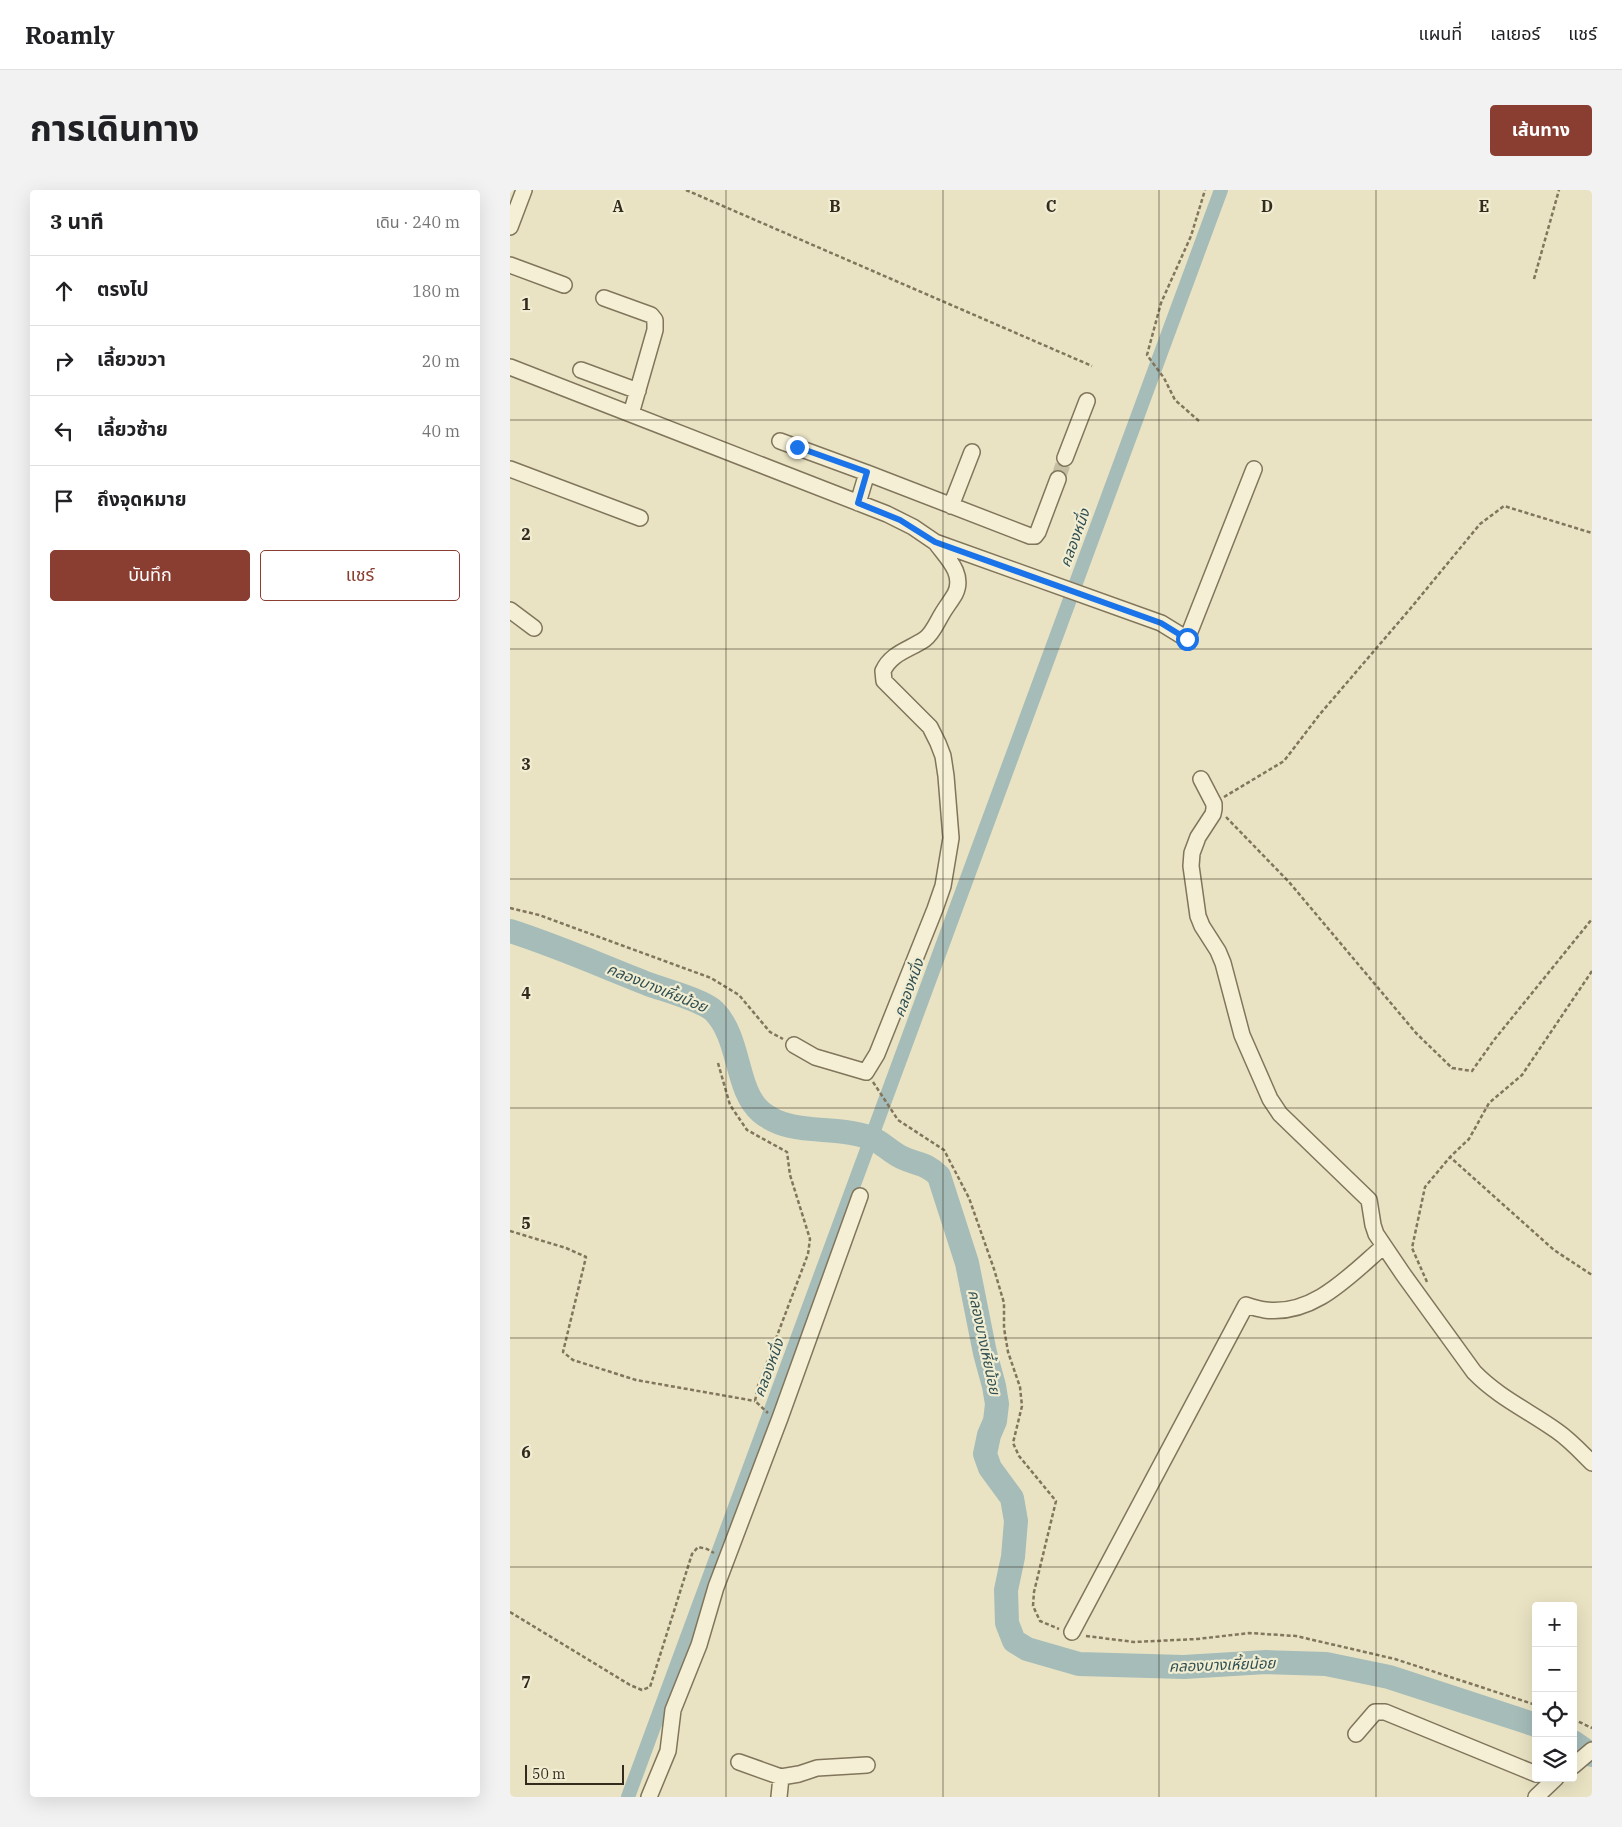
<!DOCTYPE html>
<html lang="th">
<head>
<meta charset="utf-8">
<style>
  :root { --surface:#fff; --page:#f2f2f2; --text:#202124; --muted:#757577; --line:#e0e0e0; --accent:#8a3e32 }
  body { margin:0; font-family:"IBM Plex Serif","Noto Sans Thai",serif; background:var(--page); color:var(--text) }
  .controls { position:absolute; right:15px; bottom:15px; display:grid; overflow:hidden; border-radius:5px; box-shadow:0 5px 20px #0002 }
  .controls button { width:45px; height:45px; display:grid; place-items:center; padding:0; border:0; border-bottom:1px solid var(--line); background:var(--surface); color:var(--text); font:25px sans-serif }
  .scale { position:absolute; left:15px; bottom:12px; width:99px; box-sizing:border-box; padding-left:5px; border:2px solid #332b1e; border-top:0; font-size:14px; line-height:18px; white-space:nowrap; color:#332b1e; -webkit-text-stroke:4px #f1edd2; paint-order:stroke }
  .stop { position:absolute; width:15px; height:15px; margin:-11px; border:4px solid #1a73e8; border-radius:50%; background:#fff }
  .stop.end { background:#1a73e8; border-color:#fff; box-shadow:0 1px 5px #0008 }
  .list { margin:0; padding:0; list-style:none }
  h2 { display:flex; justify-content:space-between; align-items:center; height:65px; margin:0; padding:0 20px; font-size:21px }
  h2 small { font-size:16px; font-weight:400; color:var(--muted) }
  .list li { display:grid; grid-template-columns:32px 1fr auto; gap:15px; align-items:center; box-sizing:border-box; height:70px; padding:0 20px; border-top:1px solid var(--line) }
  .list b { display:block; font-size:19px; white-space:nowrap }
  .list em { font-size:16px; font-style:normal; color:var(--muted) }
  .actions { display:flex; gap:10px; padding:15px 20px }
  .actions a { flex:1; padding:11px 0; border:1px solid var(--accent); border-radius:5px; text-align:center; font-size:18px; color:var(--accent) }
  .actions .main { background:var(--accent); color:#fff }
  .icon { flex:none; width:28px; height:28px; fill:none; stroke:currentColor; stroke-width:2; stroke-linecap:round; stroke-linejoin:round }
  .map { position:relative; flex:none; width:1082px; height:1607px; overflow:hidden; border-radius:5px }
  header { display:flex; align-items:center; gap:30px; box-sizing:border-box; height:70px; padding:0 25px; background:var(--surface); border-bottom:1px solid var(--line) }
  header strong { font-size:24px }
  nav { display:flex; gap:28px; margin-inline-start:auto; font-size:18px }
  .intro { display:flex; align-items:center; justify-content:space-between; box-sizing:border-box; height:120px; padding:0 30px }
  h1 { margin:0; font-size:35px }
  .button { padding:12px 22px; border-radius:5px; background:var(--accent); color:#fff; font-size:18px; font-weight:700 }
  main { display:flex; gap:30px; padding:0 30px }
  aside { flex:1; background:var(--surface); border-radius:5px; box-shadow:0 5px 20px #0002 }
  .map>svg:first-child { display:block }
</style>
</head>
<body>
<header>
<strong>Roamly</strong>
<nav><a>แผนที่</a><a>เลเยอร์</a><a>แชร์</a></nav>
</header>
<div class="intro"><h1>การเดินทาง</h1><a class="button">เส้นทาง</a></div>
<main>
<aside>
<h2>3 นาที<small>เดิน · 240 m</small></h2>
<ul class="list">
<li><svg class="icon" aria-label="ahead" viewBox="0 0 24 24"><path d="M12 20V5M6 11l6-6 6 6"/></svg><div><b>ตรงไป</b></div><em>180 m</em></li>
<li><svg class="icon" aria-label="right" viewBox="0 0 24 24"><path d="M7 20v-9h11M14 6l5 5-5 5"/></svg><div><b>เลี้ยวขวา</b></div><em>20 m</em></li>
<li><svg class="icon" aria-label="left" viewBox="0 0 24 24"><path d="M17 20v-9H6M10 6l-5 5 5 5"/></svg><div><b>เลี้ยวซ้าย</b></div><em>40 m</em></li>
<li><svg class="icon" aria-label="arrive" viewBox="0 0 24 24"><path d="M6 21V4h12l-3 4 3 4H6"/></svg><div><b>ถึงจุดหมาย</b></div></li>
</ul>
<div class="actions"><a class="main">บันทึก</a><a>แชร์</a></div>
</aside>
<div class="map">
<svg width="1082" height="1607" viewBox="0 0 1082 1607">
  <rect width="100%" height="100%" fill="#e9e3c3"/>
  <g fill="none" stroke-linecap="round" stroke-linejoin="round">
    <path stroke="#a5bcb9" stroke-width="14" d="M118,1607l593,-1607"/>
    <path stroke="#a5bcb9" stroke-width="24" d="M0,741c47,15 92,35 138,53 16,6 54,16 66,27 27,27 21,79 47,101 24,20 56,16 84,20 8,1 18,3 26,6 11,4 20,15 32,20 15,7 23,5 36,18l28,87 18,90 9,33 3,18 -2,17 -6,14 -4,19 5,14 22,30 4,23 -3,36 -7,33 1,33 7,18 13,8 52,15 105,3 82,-5 60,2 63,13 147,48
      M1063,1552l19,13"/>
    <path stroke="#c5bea2" stroke-width="15" stroke-dasharray="15 8" stroke-linecap="butt" d="M548,289l7,-21"/>
    <g stroke="#81755c" stroke-width="18">
      <path id="minor" d="M0,37l14,-37
        M0,75l54,20
        M94,108l47,17 4,5v10l-24,84
        M0,177l377,147 26,13 22,15 226,81 26,16 67,-170
        M71,180l57,21
        M270,251l87,32
        M555,268l22,-57
        M0,279l130,49
        M348,313l9,-30 163,63h5l3,-4 20,-53
        M441,316l21,-54
        M0,420l24,18
        M691,589l13,25v5l-1,5 -15,23 -6,16 -1,13 7,50 4,10 16,25 5,12 19,72 28,64 10,15 89,86 4,25 3,9 27,40 71,98c24,25 55,39 83,59 13,9 24,21 35,32
        M284,855l21,12 51,15 11,-18 58,-145 8,-23 8,-48 -5,-62 -3,-20 -5,-13 -8,-16 -46,-46 -1,-10c8,-18 26,-21 42,-32 8,-6 12,-17 17,-25 4,-7 9,-13 13,-20 10,-20 -8,-36 -19,-51
        M562,1442l174,-327c6,2 12,4 19,5 49,6 85,-35 119,-64
        M846,1544l19,-22h10l151,62
        M229,1572l42,15
        M1063,1576l19,-16
        M139,1607l19,-46 5,-41 26,-65 17,-58 64,-169 80,-222
        M269,1607l2,-20 18,-3 18,-6 50,-3
        M1026,1607l20,-19"/>
    </g>
    <path stroke="#81755c" stroke-width="2.5" stroke-dasharray="4 2.5" stroke-linecap="butt" d="M176,0l406,176
      M1024,89l25,-89
      M689,231l-24,-21 -11,-22 -17,-23 14,-52 30,-67 14,-46
      M714,607l60,-36 36,-47 90,-105 70,-85 24,-18 88,27
      M716,627l63,65 127,151 36,35 20,3 22,-31 98,-121
      M0,718l29,7 172,63 28,17 31,37 13,7
      M1082,781l-70,104 -33,28 -20,36 -19,18 104,93 38,25
      M208,873l12,42 17,25 40,22 3,23 20,64 -2,15 -50,132 -3,15 13,12
      M363,892l25,38 46,30 25,48 25,71 10,34v25l4,24 12,35 2,19 -9,37 6,13 37,45 -22,91 -1,14 7,15 19,8
      M0,1041l56,17 20,9 -23,95 10,8 63,20 119,21
      M917,1092l-15,-34 13,-61 25,-30
      M0,1422l120,73 12,5 8,-3 42,-133 6,-7 9,2 7,4
      M576,1446l48,6 63,-3 52,-6 47,3 99,23 141,46
      M1063,1529l19,9"/>
    <use href="#minor" stroke="#f5f0d5" stroke-width="15"/>
  </g>
  <g fill="none" stroke-linecap="round" stroke-linejoin="round">
    <path stroke="#1a73e8" stroke-width="6" d="M287,257l70,25 -9,31 42,17 35,22 226,81 26,16"/>
  </g>
  <path fill="none" stroke="#332b1e" stroke-width="1" stroke-opacity="0.55" d="M216,0v1607M433,0v1607M649,0v1607M866,0v1607M0,230h1082M0,459h1082M0,689h1082M0,918h1082M0,1148h1082M0,1377h1082"/>
  <g text-anchor="middle" stroke-width="4.5" stroke-linejoin="round" paint-order="stroke">
    <g font-size="15" font-style="italic" fill="#2f4e51" stroke="#f1edd2">
      <text transform="translate(565 348) rotate(-70)" y="5">คลองหนึ่ง</text>
      <text transform="translate(147 798) rotate(22)" y="5">คลองบางเหี้ยน้อย</text>
      <text transform="translate(399 798) rotate(-70)" y="5">คลองหนึ่ง</text>
      <text transform="translate(474 1152) rotate(78)" y="5">คลองบางเหี้ยน้อย</text>
      <text transform="translate(259 1178) rotate(-70)" y="5">คลองหนึ่ง</text>
      <text transform="translate(712 1475) rotate(-2)" y="5">คลองบางเหี้ยน้อย</text>
    </g>
  </g>
  <g font-size="16" text-anchor="middle" font-weight="bold" fill="#332b1e" stroke="#f1edd2" stroke-width="4.5" stroke-linejoin="round" paint-order="stroke">
    <text x="108" y="22">A</text>
    <text x="325" y="22">B</text>
    <text x="541" y="22">C</text>
    <text x="757" y="22">D</text>
    <text x="974" y="22">E</text>
    <text x="16" y="120">1</text>
    <text x="16" y="350">2</text>
    <text x="16" y="580">3</text>
    <text x="16" y="809">4</text>
    <text x="16" y="1039">5</text>
    <text x="16" y="1268">6</text>
    <text x="16" y="1498">7</text>
  </g>
</svg>
<div class="controls">
<button>+</button>
<button>−</button>
<button><svg class="icon" aria-label="locate" viewBox="0 0 24 24"><circle cx="12" cy="12" r="6"/><path d="M12 2v4M12 18v4M2 12h4M18 12h4"/></svg></button>
<button><svg class="icon" aria-label="layers" viewBox="0 0 24 24"><path d="M12 4l9 5-9 5-9-5zM3 14l9 5 9-5"/></svg></button>
</div>
<div class="scale">50 m</div>
<div class="stop" style="left:677px;top:449px"></div>
<div class="stop end" style="left:287px;top:257px"></div>
</div>
</main>
</body>
</html>
